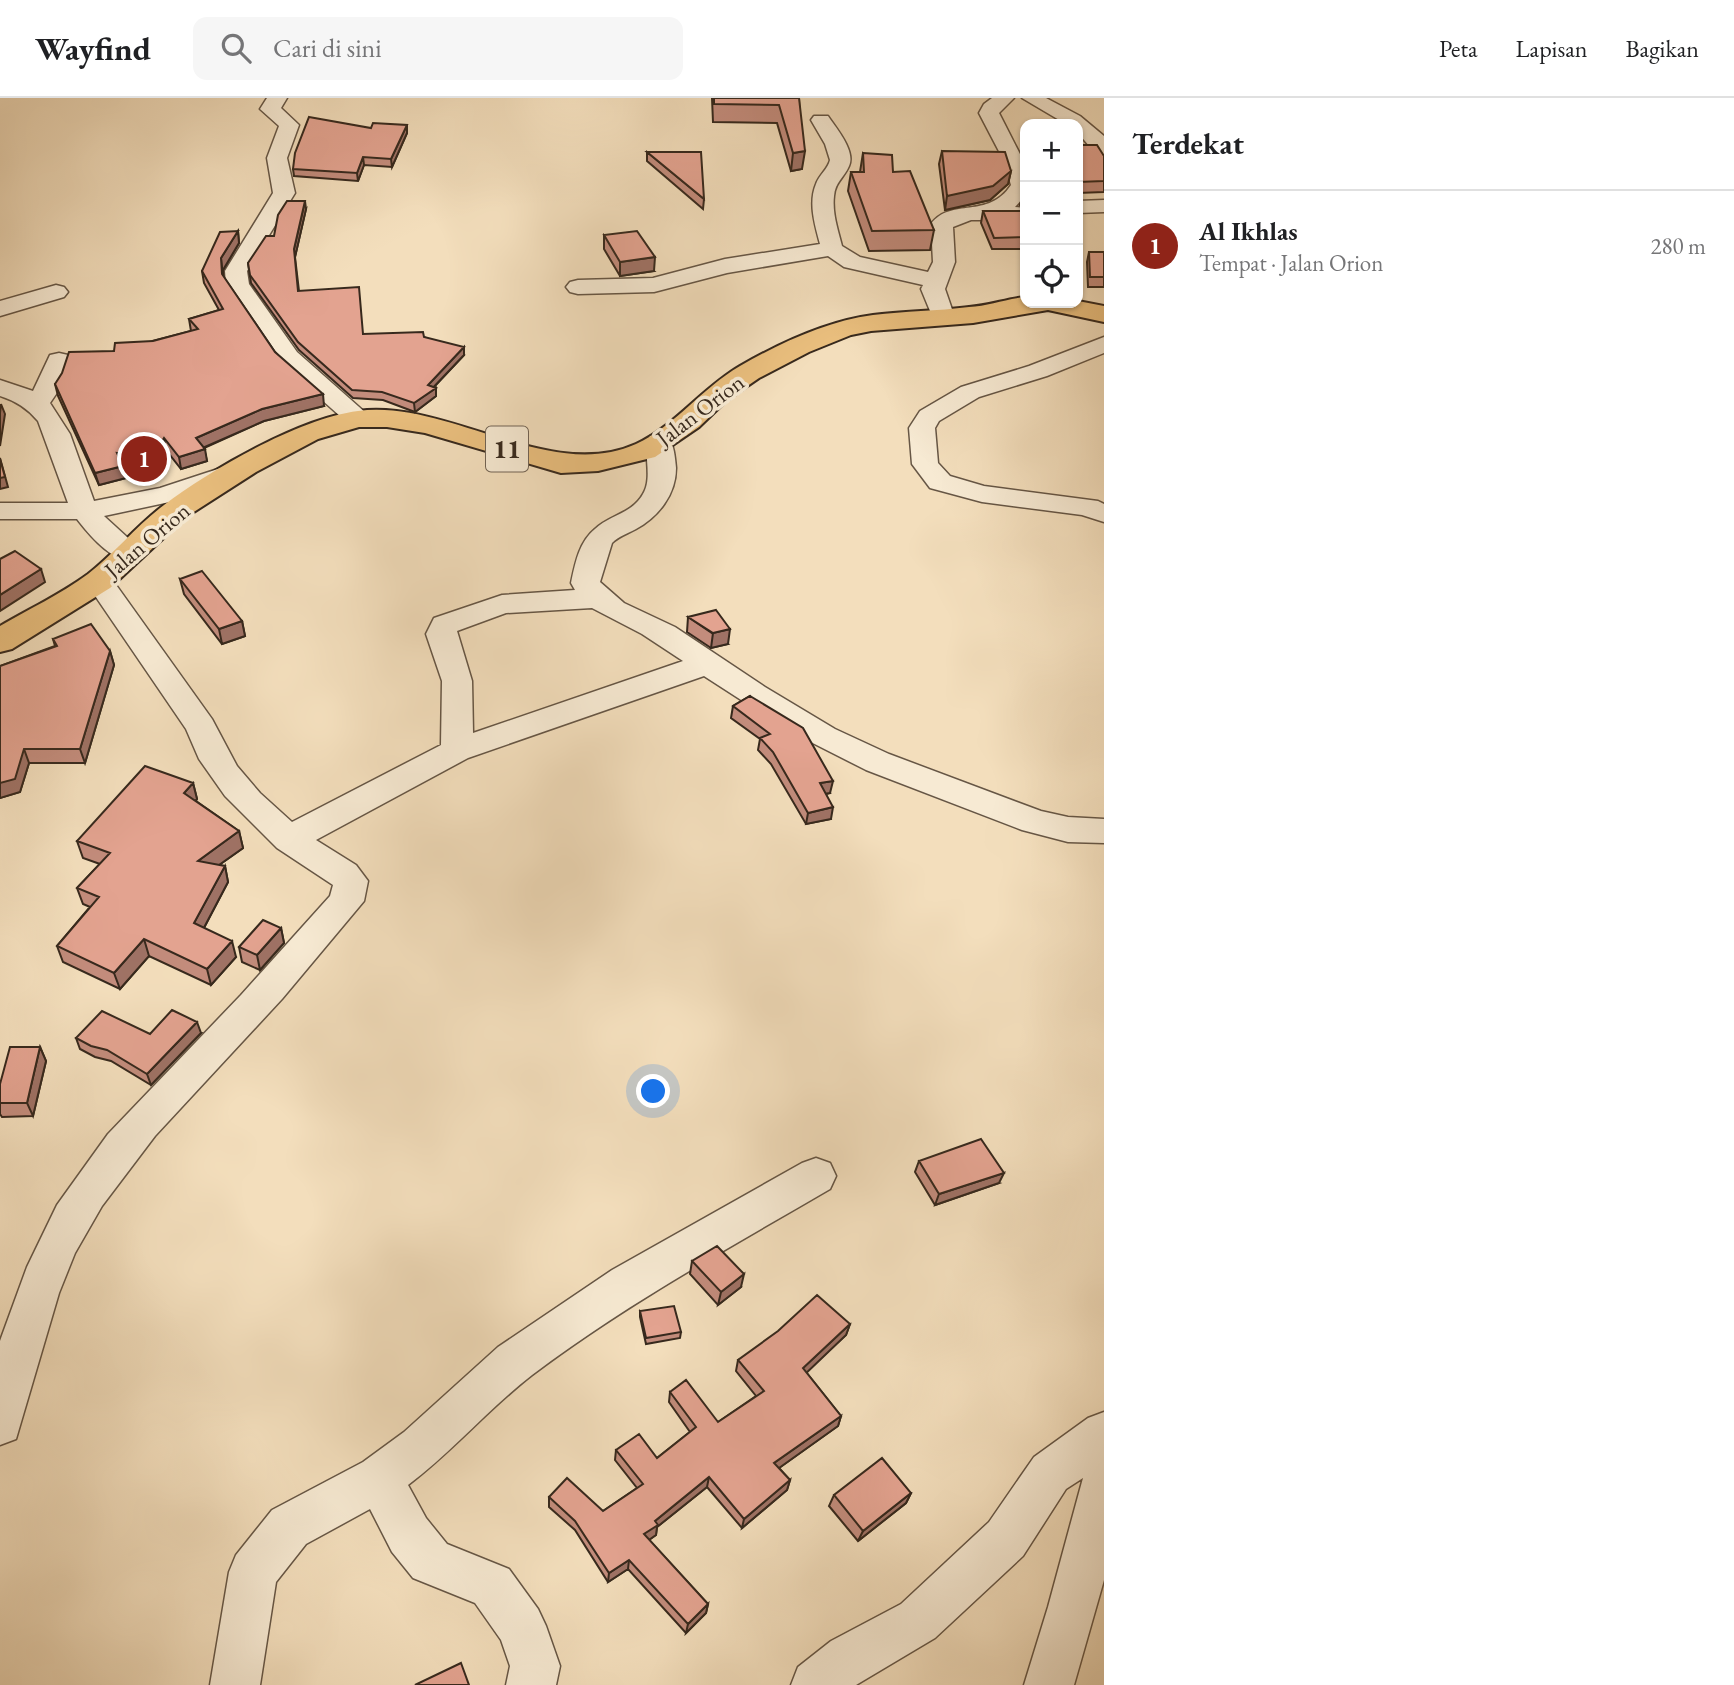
<!DOCTYPE html>
<html lang="id">
<head>
<meta charset="utf-8">
<style>
  :root { --surface:#fff; --page:#f6f6f6; --text:#202124; --muted:#757577; --line:#e0e0e0; --accent:#8f2418 }
  body { margin:0; font-family:"EB Garamond",serif; background:var(--page); color:var(--text) }
  .controls { position:absolute; right:21px; top:21px; display:grid; overflow:hidden; border-radius:14px; box-shadow:0 2px 5px #0004 }
  .controls button { width:63px; height:63px; display:grid; place-items:center; padding:0; border:0; border-bottom:2px solid var(--line); background:var(--surface); color:var(--text); font:35px sans-serif }
  .you { position:absolute; left:654px; top:994px; width:24px; height:24px; margin:-18px; border:5px solid #fff; border-radius:50%; background:#1a73e8; box-shadow:0 0 0 10px #1a73e833 }
  .badge { display:grid; place-items:center; width:46px; height:46px; border-radius:50%; background:var(--accent); color:#fff; font-size:23px; font-weight:700 }
  .pin { position:absolute; translate:-50% -50%; border:4px solid #fff; box-shadow:0 2px 7px #0006 }
  .list { margin:0; padding:0; list-style:none }
  h2 { display:flex; justify-content:space-between; align-items:center; height:91px; margin:0; padding:0 28px; font-size:30px }
  h2 small { font-size:23px; font-weight:400; color:var(--muted) }
  .list li { display:grid; grid-template-columns:46px 1fr auto; gap:21px; align-items:center; box-sizing:border-box; height:112px; padding:0 28px; border-top:2px solid var(--line) }
  .list b { display:block; font-size:26px; white-space:nowrap }
  .list p { margin:0; font-size:23px; white-space:nowrap; color:var(--muted) }
  .list em { font-size:23px; font-style:normal; color:var(--muted) }
  .icon { flex:none; width:38px; height:38px; fill:none; stroke:currentColor; stroke-width:2; stroke-linecap:round; stroke-linejoin:round }
  .map { position:relative; flex:none; width:1104px; height:1587px; overflow:hidden }
  header { display:flex; align-items:center; gap:42px; box-sizing:border-box; height:98px; padding:0 35px; background:var(--surface); border-bottom:2px solid var(--line) }
  header strong { font-size:33px }
  nav { display:flex; gap:38px; margin-inline-start:auto; font-size:24px }
  .search { width:490px; height:63px; background:var(--page); display:flex; align-items:center; gap:18px; box-sizing:border-box; padding:0 24px; border-radius:14px; color:var(--muted); font-size:26px }
  main { display:flex }
  aside { flex:1; background:var(--surface) }
  .map>svg:first-child { display:block }
</style>
</head>
<body>
<header>
<strong>Wayfind</strong>
<div class="search"><svg class="icon" aria-label="search" viewBox="0 0 24 24"><circle cx="10" cy="10" r="6"/><path d="M15 15l6 6"/></svg>Cari di sini</div>
<nav><a>Peta</a><a>Lapisan</a><a>Bagikan</a></nav>
</header>
<main>
<div class="map">
<svg width="1104" height="1587" viewBox="0 0 1104 1587">
  <rect width="100%" height="100%" fill="#f3debc"/>
  <filter id="stains"><feTurbulence type="fractalNoise" baseFrequency=".00286" numOctaves="4"/><feColorMatrix values="0 0 0 0 .2 0 0 0 0 .09 0 0 0 0 .02 0 0 0 .5 -.17"/></filter>
  <radialGradient id="worn" r=".72"><stop offset=".6" stop-color="#630" stop-opacity="0"/><stop offset="1" stop-color="#630" stop-opacity=".3"/></radialGradient>
  <g fill="none" stroke-linecap="round" stroke-linejoin="round">
    <g stroke="#665645" stroke-width="3">
      <path id="minor" d="M267,0h20l-6,10 18,17 -12,33 8,35 -48,78 2,13 48,68 70,62 4,5 -4,5 -9,3 -9,-3 -70,-62 -53,-78 -1,-13 48,-78 -6,-35 12,-32 -19,-17z
        M992,0h22l-15,15 26,51v32l-10,11 10,1v12h-54l-18,7 2,35 -10,27 10,29 -4,5h-16l-14,-34 2,-4 -79,-18 -16,-11 -101,17 -73,19 -76,2 -8,-2 -4,-5 4,-5 8,-2 75,-2 72,-19 95,-15c-5,-19 -12,-41 -4,-60 3,-9 12,-15 14,-24l-5,-16 -14,-24 3,-4h14c8,12 28,35 21,50 -5,12 -14,16 -15,30 -2,17 4,34 8,50l18,11 68,15 5,-10 -2,-38c20,-27 57,-4 80,-39l-8,-26 -24,-46 5,-9z
        M1022,0h24l34,18 24,20v21l-7,-2 -19,-22v-9h-12z
        M1104,102v12l-26,1v-12z
        M56,187l8,2 4,5 -4,5 -64,19v-15z
        M1104,239v16l-57,23 -68,21 -40,24 -4,7 3,35 12,13 34,10 114,15 6,3v18l-22,-7 -100,-13 -52,-14 -18,-24 -3,-36 11,-17 41,-24 68,-21z
        M59,255l9,2 3,5 -8,24 -13,19 20,31 24,67 66,-13 67,-22 9,2 4,6 -4,6 -57,20 -75,16 35,32 4,6 -4,6c-24,6 -48,-23 -62,-41h-77v-16h68l-30,-82c-11,-13 -22,-20 -38,-25v-16l33,11 17,-36z
        M659,336l9,2c6,9 7,21 8,32 0,27 -18,49 -40,61 -9,5 -17,7 -24,14l-12,39 24,21 51,24 90,60 70,42 54,25 152,57 27,6 36,2v24l-36,-1 -46,-12 -156,-60 -77,-39 -85,-55 -236,82 -152,82 40,25 12,16 -4,20 -82,98 -127,137 -53,70 -27,47 -16,40 -43,146 -16,6v-104l27,-74 30,-62 51,-71 133,-139 89,-99 3,-11 -56,-37 -52,-52 -26,-37 -13,-30 -101,-148 4,-6 10,-3 10,3 103,144 25,47 23,27 32,29 149,-77 1,-64 -16,-47 8,-16 68,-23 73,-5 -4,-7c4,-19 8,-41 24,-54 14,-14 37,-15 48,-35 11,-18 -2,-44 7,-58zM592,510l50,26 41,27 -210,72 -1,-52 -15,-50 49,-18z
        M816,1060l14,5 6,13 -6,13c-101,59 -204,115 -298,186 -44,34 -80,77 -124,110l18,33 21,26 62,25 29,40 8,17 14,40 -4,19h-50l4,-19 -9,-26 -26,-37 -62,-25 -21,-26 -22,-43 -64,35 -30,38 -16,103h-50l19,-113 7,-17 36,-45 91,-48 41,-30 94,-85 114,-77 190,-107z
        M1104,1314v168l-30,105h-50l24,-78 35,-129 -17,11 -43,67 -88,82 -79,47h-65l7,-18 33,-26 70,-37 88,-82 45,-65 54,-39z"/>
    </g>
    <g stroke="#37291d" stroke-width="4">
      <path id="highway" d="M1025,199v6l53,-2 26,5v16l-56,-12 -75,13 -102,8 -20,4 -42,17 -50,26 -32,22 -28,27 -44,30 -57,14 -37,2 -136,-40 -38,-6h-28l-41,12 -62,33 -70,45 -76,71 -98,61 -12,3v-26c29,-17 61,-32 88,-52 27,-21 49,-49 76,-69 46,-35 136,-87 194,-94 90,-12 192,72 278,33 39,-18 66,-56 104,-78 40,-23 87,-45 133,-51 32,-4 64,-4 96,-8 19,-1 37,-8 56,-10z"/>
    </g>
    <use href="#minor" fill="#f7ead3" fill-rule="evenodd"/>
    <use href="#highway" fill="#eabf7e" fill-rule="evenodd"/>
  </g>
  <path fill="#c38c7c" stroke="#37291d" stroke-width="2" d="M712,0h87l3,71 -11,2 -14,-48 -64,-1z
    M407,27v8l-15,34 -28,-2 -6,16 -64,-5 -1,-7 78,-41z
    M1078,47l26,11v36l-26,1z
    M942,53l69,20 -3,13 -18,16 -45,10 -6,-46z
    M647,54l57,47 -1,10 -56,-48z
    M863,55l30,19 41,58 -4,20 -61,1 -21,-60 3,-19h9z
    M1025,93v15l-5,-1 3,-11z
    M306,111l-11,48 4,34 64,43 61,3 40,18 -30,32 2,1v8l-21,16 -32,-12 -30,-2 -54,-48 -48,-67 -3,-20z
    M983,113h42v38h-33l-11,-26z
    M238,133l1,12 -16,27v6l52,76 49,54 -60,15 -60,27 3,13 -26,8 -15,-19 -11,19 -32,-3 3,12 -27,7 -41,-89 -3,-12 59,-33 77,-20 -2,-12 30,-9 -15,-27 -2,-12z
    M604,137l50,36 -34,5 -16,-27z
    M1089,154h15v35h-16l-1,-25z
    M180,481l62,42 3,15 -23,8 -38,-50z
    M688,519l40,27 -17,4 -24,-16z
    M53,541l57,12 4,14 -29,98h-56l-9,29 -20,6v-132l55,-20z
    M750,598l80,97 -4,1 5,25 -25,5 -35,-60 -13,-14 2,-11 -29,-21 2,-12z
    M193,685l4,16 -1,2 43,30 4,17 -24,17 6,1 3,16 -24,46 32,29 -25,28 -62,-29 -29,33 -57,-27 -6,-16 33,-39 -7,-3 -6,-16 23,-24 -17,-6 -6,-17z
    M281,830l3,15 -24,27 -18,-8 -3,-15z
    M201,935l-50,52 -40,-24 -16,-4 -15,-8 -4,-11z
    M40,949l6,14 -13,55 -31,1 -2,-3v-30z
    M919,1063l80,22 -64,22 -20,-33z
    M692,1163l49,26 -23,18 -28,-31z
    M640,1213l41,21 -1,6 -34,6 -6,-27z
    M850,1226l-4,11 -40,37 35,44 -3,10 -59,42 11,12 -3,10 -45,38 -35,-41 -50,40 -1,8 -7,5 59,64 -2,9 -20,20 -58,-64 -20,13 -33,-52 -26,-23v-10l54,14 34,-23 -22,-28 1,-10 41,8 33,-26 -21,-30 1,-10 48,30 38,-26 -20,-25 2,-11z
    M911,1395l-5,10 -48,38 -29,-35 5,-11z"/>
  <path fill="#9f7265" stroke="#37291d" stroke-width="2" d="M407,27v8l-15,34 -1,-8z
    M805,53l-3,18 -11,2 2,-18z
    M363,59l1,8 -6,16 -1,-8z
    M1011,73l-3,13 -18,16 -45,10 2,-14z
    M305,103l1,8 -11,48 -1,-8z
    M238,133l1,12 -16,27 1,15 -3,-27z
    M655,159l-1,14 -34,5v-14z
    M464,249v8l-36,38v-8z
    M436,290v8l-21,16 -1,-9z
    M323,296l1,12 -60,15 -66,29 -2,-12 66,-29z
    M1,306l4,10 -5,32v-33z
    M164,340l2,12 -11,19 -3,-12z
    M205,351l2,12 -26,8 -2,-12z
    M0,360l8,29 -8,2z
    M123,368l3,12 -27,7 -4,-12z
    M41,471l4,13 -45,29v-16z
    M242,523l3,15 -23,8 -3,-15z
    M730,531l-2,15 -17,4 2,-15z
    M110,553l4,14 -29,98 -5,-14z
    M24,651l5,14 -9,29 -20,6v-15z
    M833,683l-3,12 -12,2 2,-12z
    M193,685l4,16 -9,10 -4,-16z
    M833,709l-2,12 -25,5 2,-11z
    M239,733l4,17 -41,29 -4,-16z
    M225,768l3,16 -30,57 -4,-16z
    M281,830l3,15 -24,27 -3,-15z
    M144,841l5,17 -29,33 -6,-16z
    M232,843l4,16 -25,28 -4,-16z
    M197,924l4,11 -50,52 -4,-11z
    M40,949l6,14 -13,55 -6,-13z
    M1004,1075l-5,10 -64,22 4,-11z
    M744,1176l-3,13 -23,18 3,-13z
    M850,1226l-4,11 -46,44 3,-11z
    M841,1318l-3,10 -66,47 2,-10z
    M709,1379l-2,10 -50,40 -1,8 -13,9 1,-10 11,-13z
    M790,1382l-3,10 -45,38 2,-9z
    M911,1395l-5,10 -48,38 5,-10z
    M629,1462l-1,9 -20,13 1,-9z
    M708,1506l-2,9 -20,20 2,-9z"/>
  <path fill="#e3a390" stroke="#37291d" stroke-width="2" d="M714,0h85l6,53 -12,2 -14,-48 -65,-1z
    M309,19l62,11 2,-5 34,2 -16,34 -28,-2 -6,16 -64,-4 2,-16z
    M1078,47h19l7,11v25l-26,1v-29h1z
    M942,53l63,1 6,19 -18,15 -46,10z
    M647,54h54l3,47z
    M863,55l29,2 1,17 17,-1 24,59 -62,1 -21,-59h13z
    M287,103h18l-11,48 4,42 61,-4 4,47 60,-2 1,5 40,10 -36,38 8,3 -22,15 -32,-11 -30,-2 -54,-48 -48,-67 -2,-12 18,-27h8l4,-21z
    M983,113h42v26l-31,1z
    M238,133l-17,27 1,16 53,78 48,42 -61,15 -66,29 9,11 -26,8 -15,-19 -12,19 -35,-4 6,13 -28,7 -40,-89 7,-11 7,-21 45,-1 1,-8 38,-2 45,-12 -9,-10 34,-10 -21,-38 18,-39z
    M637,133l18,26 -35,5 -16,-27z
    M1089,154h15v25h-14z
    M0,361l5,18 -5,1z
    M15,453l26,18 -41,26v-36z
    M202,473l40,50 -23,8 -39,-50z
    M716,512l14,19 -17,4 -25,-16z
    M91,526l19,27 -30,98h-56l-9,30 -15,4v-117l57,-20 -4,-7z
    M750,598l53,32 30,53 -13,2 13,24 -25,6 -35,-61 -13,-14 10,-4 -37,-28z
    M145,668l48,17 -9,10 55,38 -41,30 27,5 -31,57 38,18 -25,28 -63,-30 -30,34 -57,-27 42,-49 -22,-9 33,-35 -33,-12z
    M263,822l18,8 -24,27 -18,-8z
    M172,912l25,12 -50,52 -40,-24 -16,-4 -15,-8 26,-27 48,23z
    M10,949h30l-13,56h-27v-19z
    M981,1041l23,34 -65,21 -20,-33z
    M717,1148l27,28 -23,18 -29,-31z
    M817,1197l33,29 -47,44 38,48 -67,47 16,17 -46,39 -35,-42 -54,44 3,4 -14,9 64,70 -20,20 -59,-64 -20,13 -34,-52 -26,-24 18,-19 36,33 40,-27 -27,-34 23,-16 18,24 39,-31 -26,-35 16,-12 32,42 46,-31 -26,-31 40,-29z
    M674,1208l7,26 -35,6 -6,-27z
    M882,1360l29,35 -48,38 -29,-36z
    M461,1565l8,22h-54z"/>
  <g text-anchor="middle" stroke-width="7" stroke-linejoin="round" paint-order="stroke">
    <g font-size="23" fill="#37291d" stroke="#f7ead3">
      <text transform="translate(700 312) rotate(-37)" y="8">Jalan Orion</text>
      <text transform="translate(147 442) rotate(-40)" y="8">Jalan Orion</text>
    </g>
    <rect fill="#f7ead3" stroke="#716354" stroke-width="2" x="486" y="328.5" width="42" height="45" rx="5"/>
    <g font-size="26" font-weight="bold" fill="#37291d">
      <text x="507" y="360">11</text>
    </g>
  </g>
  <rect width="100%" height="100%" filter="url(#stains)"/>
  <rect width="100%" height="100%" fill="url(#worn)"/>
</svg>
<div class="controls">
<button>+</button>
<button>−</button>
<button><svg class="icon" aria-label="locate" viewBox="0 0 24 24"><circle cx="12" cy="12" r="6"/><path d="M12 2v4M12 18v4M2 12h4M18 12h4"/></svg></button>
</div>
<div class="you"></div>
<div class="pin badge" style="left:144px;top:361px">1</div>
</div>
<aside>
<h2>Terdekat<small></small></h2>
<ul class="list">
<li><span class="badge">1</span><div><b>Al Ikhlas</b><p>Tempat · Jalan Orion</p></div><em>280 m</em></li>
</ul>
</aside>
</main>
</body>
</html>
